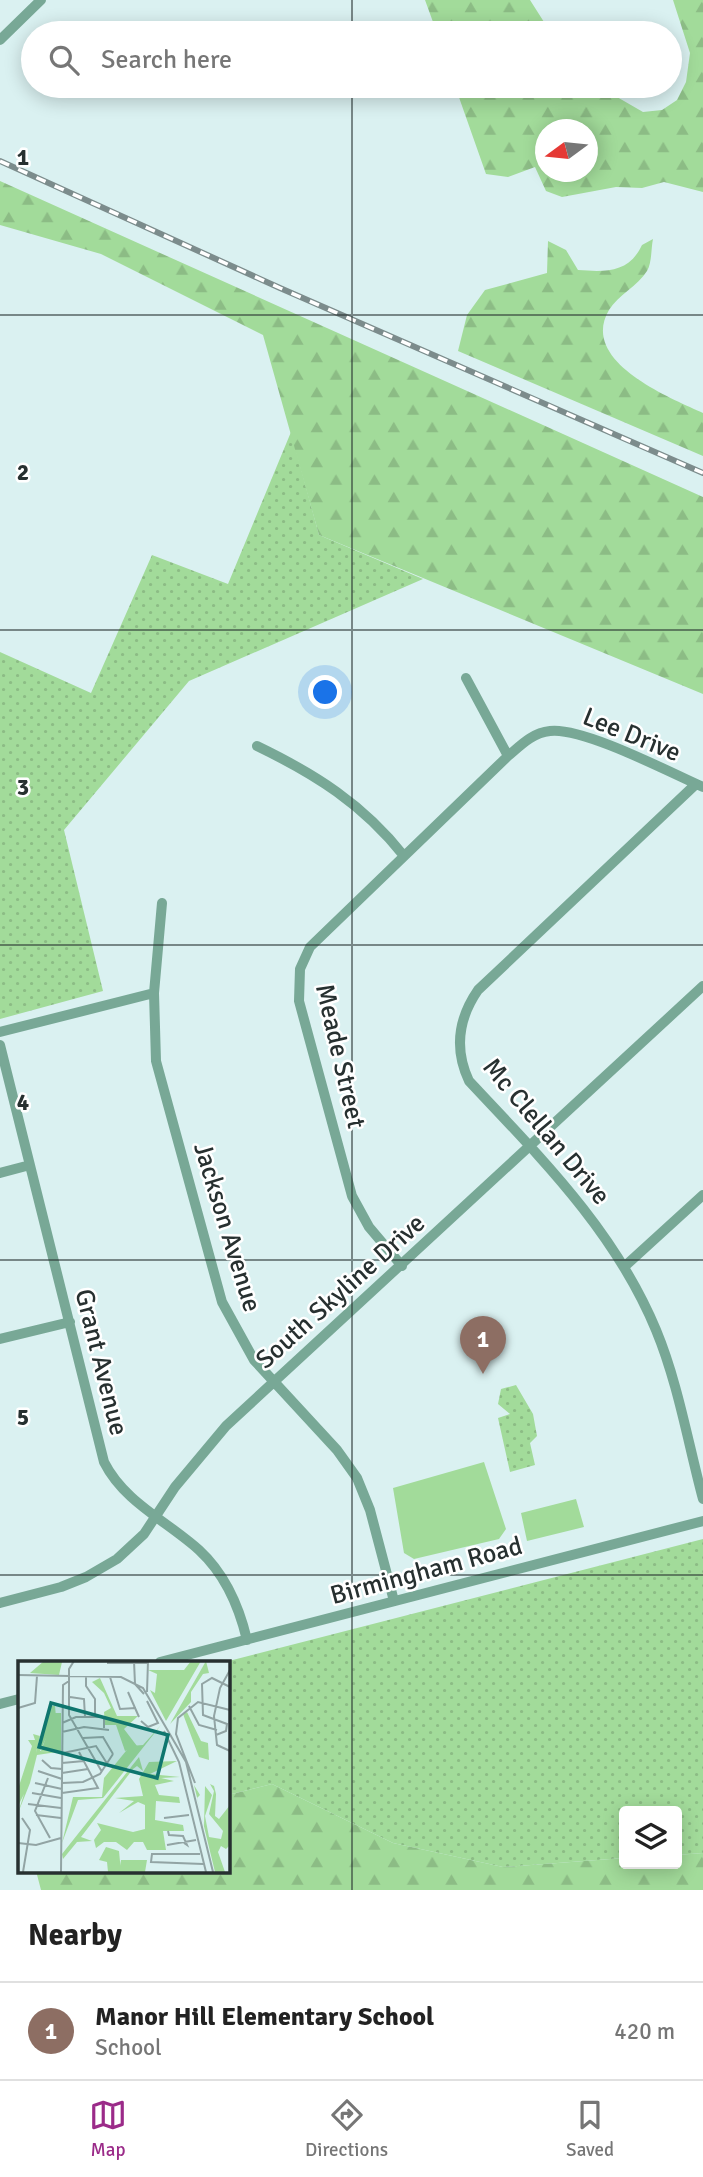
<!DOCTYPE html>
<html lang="en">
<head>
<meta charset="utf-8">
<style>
  :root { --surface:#fff; --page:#f6f6f6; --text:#222; --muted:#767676; --line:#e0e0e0; --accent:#9b2b89 }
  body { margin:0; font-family:Signika,sans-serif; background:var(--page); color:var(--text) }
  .controls { position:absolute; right:21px; bottom:21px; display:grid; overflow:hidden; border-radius:7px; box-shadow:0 4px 18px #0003 }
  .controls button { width:63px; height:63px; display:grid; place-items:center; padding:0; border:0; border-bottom:2px solid var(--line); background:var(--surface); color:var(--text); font:35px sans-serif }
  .compass { position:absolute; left:535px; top:119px; width:63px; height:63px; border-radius:50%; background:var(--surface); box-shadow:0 4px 18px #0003; rotate:255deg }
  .you { position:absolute; left:326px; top:693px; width:24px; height:24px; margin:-18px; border:5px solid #fff; border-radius:50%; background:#1a73e8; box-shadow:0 0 0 10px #1a73e833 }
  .badge { display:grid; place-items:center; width:46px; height:46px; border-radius:50%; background:var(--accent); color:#fff; font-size:23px; font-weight:700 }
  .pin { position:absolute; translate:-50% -58px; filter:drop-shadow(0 2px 4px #0008) }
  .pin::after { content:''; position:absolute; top:37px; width:24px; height:21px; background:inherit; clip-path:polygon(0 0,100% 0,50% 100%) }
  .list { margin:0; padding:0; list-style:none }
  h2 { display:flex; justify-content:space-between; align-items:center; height:91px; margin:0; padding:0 28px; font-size:30px }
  h2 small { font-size:23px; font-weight:400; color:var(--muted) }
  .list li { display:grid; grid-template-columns:46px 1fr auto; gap:21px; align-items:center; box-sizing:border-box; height:98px; padding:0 28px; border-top:2px solid var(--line) }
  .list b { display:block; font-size:26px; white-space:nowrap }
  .list p { margin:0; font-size:23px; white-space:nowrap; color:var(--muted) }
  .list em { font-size:23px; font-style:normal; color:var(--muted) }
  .icon { flex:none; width:38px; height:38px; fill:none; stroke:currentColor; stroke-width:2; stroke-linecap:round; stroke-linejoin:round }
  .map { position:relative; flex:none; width:703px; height:1890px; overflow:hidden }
  .search { position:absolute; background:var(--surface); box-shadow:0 4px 18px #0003; left:21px; right:21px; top:21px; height:77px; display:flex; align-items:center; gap:18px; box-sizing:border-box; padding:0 24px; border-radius:38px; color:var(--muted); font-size:26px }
  .sheet { height:189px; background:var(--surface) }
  nav { display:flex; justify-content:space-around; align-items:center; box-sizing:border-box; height:98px; border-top:2px solid var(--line); background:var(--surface); font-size:19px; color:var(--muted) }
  nav a { display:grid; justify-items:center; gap:4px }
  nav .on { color:var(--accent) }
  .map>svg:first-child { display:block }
</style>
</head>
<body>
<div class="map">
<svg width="703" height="1890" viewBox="0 0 703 1890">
  <defs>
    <pattern id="green-dots" width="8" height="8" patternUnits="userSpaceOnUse" patternTransform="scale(1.75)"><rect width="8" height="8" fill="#a2db9a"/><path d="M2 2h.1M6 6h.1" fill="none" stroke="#8cbc85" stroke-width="1.8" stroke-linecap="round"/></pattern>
    <pattern id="forest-firs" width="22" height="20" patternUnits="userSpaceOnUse" patternTransform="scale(1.75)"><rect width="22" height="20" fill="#a2db9a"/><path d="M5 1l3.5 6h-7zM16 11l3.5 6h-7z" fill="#8cbc85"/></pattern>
  </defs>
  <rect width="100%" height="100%" fill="#daf1f1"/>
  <path fill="url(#green-dots)" d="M291,432l28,103 104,44 -234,102 -125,149 39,161 -103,28v-367l91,41 61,-138 76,29z
    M516,1385l17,29 4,22 -7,7 5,22 -25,7 -12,-54 12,-4 -12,-10 3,-15z
    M703,1539v314l-26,2v-44h-53v47l-121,9 -110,-24 -121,-59 -44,11v-133h-3z"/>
  <path fill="url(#forest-firs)" fill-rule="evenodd" d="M425,0h105l21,33h-114z
    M673,0h30v192l-39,-10 -22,6 -26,-1 -54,10 -16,-6 -11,-24 -27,10 -22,-3 -31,-88h143l45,26 19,-2 15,-10 9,-18 4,-29zM546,130h42v42h-42z
    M0,181l703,316v197l-384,-159 -56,-200 -162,-81 -101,-29z
    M653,239c-2,9 -1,24 -6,32 -9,15 -29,24 -38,39 -30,51 59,87 94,103v43l-245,-105 9,-36 18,-25 62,-17 1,-32 18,9 12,20c28,2 51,3 64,-25z
    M272,1784l121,59 110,24 121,-9v6h53v-9l26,-2v37h-662l-5,-19h192v-76z"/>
  <path fill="#a2db9a" d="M484,1462l22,67 -7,10 -85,20 -10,-6 -11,-65z
    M576,1499l8,28 -57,14 -6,-28z"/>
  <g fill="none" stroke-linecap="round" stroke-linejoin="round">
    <path stroke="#78a896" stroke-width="10" d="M0,40l41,-40
      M466,678l42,78
      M257,746c58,28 106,58 147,110
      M696,784l-218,206c-20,29 -24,59 -9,91 72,77 146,150 187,249 22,53 32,113 47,169
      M162,903l-8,90 2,68 66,241 32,58 83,90 20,28 13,32 24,91
      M0,1032l154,-39
      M0,1045l104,417c20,40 63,59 95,88 26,24 40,56 48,90
      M0,1173l30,-8
      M402,1266l-33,-39 -17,-31 -53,-195 1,-32 10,-22 198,-191c13,-11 24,-23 42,-25 33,-4 119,41 153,56
      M624,1267l79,-72
      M0,1339l70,-17
      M0,1603l61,-16 25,-10 31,-18 27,-25 31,-47 51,-61 477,-440
      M160,1662l543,-141
      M0,1704l19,-5"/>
    <g stroke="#7c8c8c" stroke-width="6">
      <path id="rail" d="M0,161l280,127 423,185"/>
    </g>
    <use href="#rail" stroke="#fff" stroke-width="3.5" stroke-dasharray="10" stroke-linecap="butt"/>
  </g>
  <path fill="none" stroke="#273030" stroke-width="2" stroke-opacity="0.55" d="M352,0v33M352,86v1804M0,315h703M0,630h703M0,945h703M0,1260h703M0,1575h703"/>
  <g text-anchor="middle" stroke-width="5" stroke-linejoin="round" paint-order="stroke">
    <g font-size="26" fill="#273030" stroke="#fff">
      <text transform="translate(632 734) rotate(22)" y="9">Lee Drive</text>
      <text transform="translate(341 1056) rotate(77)" y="9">Meade Street</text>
      <text transform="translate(547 1131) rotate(50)" y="9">Mc Clellan Drive</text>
      <text transform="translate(228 1227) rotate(73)" y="9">Jackson Avenue</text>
      <text transform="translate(340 1291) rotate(-42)" y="9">South Skyline Drive</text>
      <text transform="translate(102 1362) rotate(76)" y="9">Grant Avenue</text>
      <text transform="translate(426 1570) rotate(-15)" y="9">Birmingham Road</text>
    </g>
  </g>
  <g transform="translate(18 1661)">
    <rect width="212" height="212" fill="#daf1f1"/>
    <path d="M26,0h24l-6,1 -3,13 -29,-2zM82,17l17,38h21l-14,13 13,17 -12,5 -9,-26h-11l-1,-13 7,-4 -7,-15 -12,-11zM37,52h6v40l-20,-2zM103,199h26l-2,12h-26z" fill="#a2db9a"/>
    <path d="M173,0h10l-35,60 -16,-31 5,3 2,-19 -9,-4h36zM188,0l3,12 -6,1 -12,18v10l-21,22zM32,45h5l1,11 -16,34 17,1 -20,3 -7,28 -12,30 6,-19 -6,12v-17l14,-43 -4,-6h7l-2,-6 7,2 -4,17zM169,51l14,29 7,2 1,17 -10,-3 -16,-43zM143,64l-58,73 -25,2 -16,43 11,-46h29l2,-19 26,-32 13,-1zM121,96l4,14 -6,-5 -4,3 -52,68 11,4 -15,1 -14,17 -1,-5zM159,100l-27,13 30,3 -19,1 13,3 -19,4 4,10 20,2 1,6 -24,-2 -1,19 28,5 1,6h-21l3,19h-19l-4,-8h-9l-7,8 -11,-8h-12l-8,6 -2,-8 7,-10 -4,-7 36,9 12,-3v-24l-7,-3 -19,11 15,-12 -19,-3 28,-2 -4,-17 10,-17zM192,123l4,2 2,8 -1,22 4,3 11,-14v40l-4,4 -5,-3 -3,6 7,20h-10l-21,-87 6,10 -3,3 7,28 1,-40 7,9 -7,21 4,21 12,2 2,-8 -14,-17 5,-23zM88,186l13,4 2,21h-13l-1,-10 -8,-2z" fill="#a2db9a"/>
    <path fill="none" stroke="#92a4a4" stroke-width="2" d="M56,0l-5,8v46l33,57M116,0l1,23 9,10M89,2h40M212,9l-10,18 -6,28 3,29 13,6M0,14l103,2 22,11 43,74 27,110M68,16v9l9,13v18M92,16l10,32 16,-1M110,31l11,25M129,31l1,-31M52,36l14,2 1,18M171,45l10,19 18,5M0,47l17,-5 2,-27M123,60l7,6 10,-4 -11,-22M44,62l14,-6h28v11M146,70l15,31 27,110M44,71l22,-5 25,3M198,74l10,-4 1,-7 -24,-9 -1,-31 10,-6 18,9M65,77l20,-1 10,17M45,92l33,-7 12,19M24,99l9,8 11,1M44,102l22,-2M20,110l24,8M44,112l26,-4M30,117l-13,33 15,27M17,122l27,6M44,122l21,-1 17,-8 13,-20M177,122l-19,-49 2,-16 20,-16 32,8M14,132l29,5M44,132l36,-5 -19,-36M10,143l33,4M18,154l25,3M4,157l8,12 -7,42M146,157l25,-3M150,170l1,4 14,1 4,9 -3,-2M0,182l18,2 25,-7M149,184l29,-5M182,193h-48l-1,8 52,2M43,211l2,-187 6,-4"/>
    <path fill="#0f766e" fill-opacity="0.15" stroke="#0f766e" stroke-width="3.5" d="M33,42l117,32 -11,43 -118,-31z"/>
    <rect width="212" height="212" fill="none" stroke="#273030" stroke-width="3.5"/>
  </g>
  <g font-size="23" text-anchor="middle" font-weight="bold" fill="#273030" stroke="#fff" stroke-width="5" stroke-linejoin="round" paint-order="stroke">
    <text x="23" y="165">1</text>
    <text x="23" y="480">2</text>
    <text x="23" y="795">3</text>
    <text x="23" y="1110">4</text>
    <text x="23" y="1425">5</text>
  </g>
</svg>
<div class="controls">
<button><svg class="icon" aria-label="layers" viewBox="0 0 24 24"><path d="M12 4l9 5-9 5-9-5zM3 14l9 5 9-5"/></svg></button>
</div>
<svg class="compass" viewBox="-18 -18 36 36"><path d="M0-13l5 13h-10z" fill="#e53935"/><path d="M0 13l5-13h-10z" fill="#767676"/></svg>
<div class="you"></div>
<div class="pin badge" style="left:483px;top:1374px;background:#8d6e63">1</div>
<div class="search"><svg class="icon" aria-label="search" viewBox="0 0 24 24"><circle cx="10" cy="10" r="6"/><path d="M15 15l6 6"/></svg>Search here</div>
</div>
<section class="sheet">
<h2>Nearby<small></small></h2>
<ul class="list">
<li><span class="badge" style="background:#8d6e63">1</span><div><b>Manor Hill Elementary School</b><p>School</p></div><em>420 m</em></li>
</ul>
</section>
<nav>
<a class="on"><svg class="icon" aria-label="map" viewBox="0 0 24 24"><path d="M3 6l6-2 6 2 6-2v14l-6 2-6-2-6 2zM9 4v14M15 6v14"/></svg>Map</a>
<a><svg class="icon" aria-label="directions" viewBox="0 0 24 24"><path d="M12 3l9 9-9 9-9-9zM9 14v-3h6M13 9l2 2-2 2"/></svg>Directions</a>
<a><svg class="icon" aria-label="saved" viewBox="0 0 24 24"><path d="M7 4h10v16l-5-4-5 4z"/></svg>Saved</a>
</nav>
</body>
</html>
